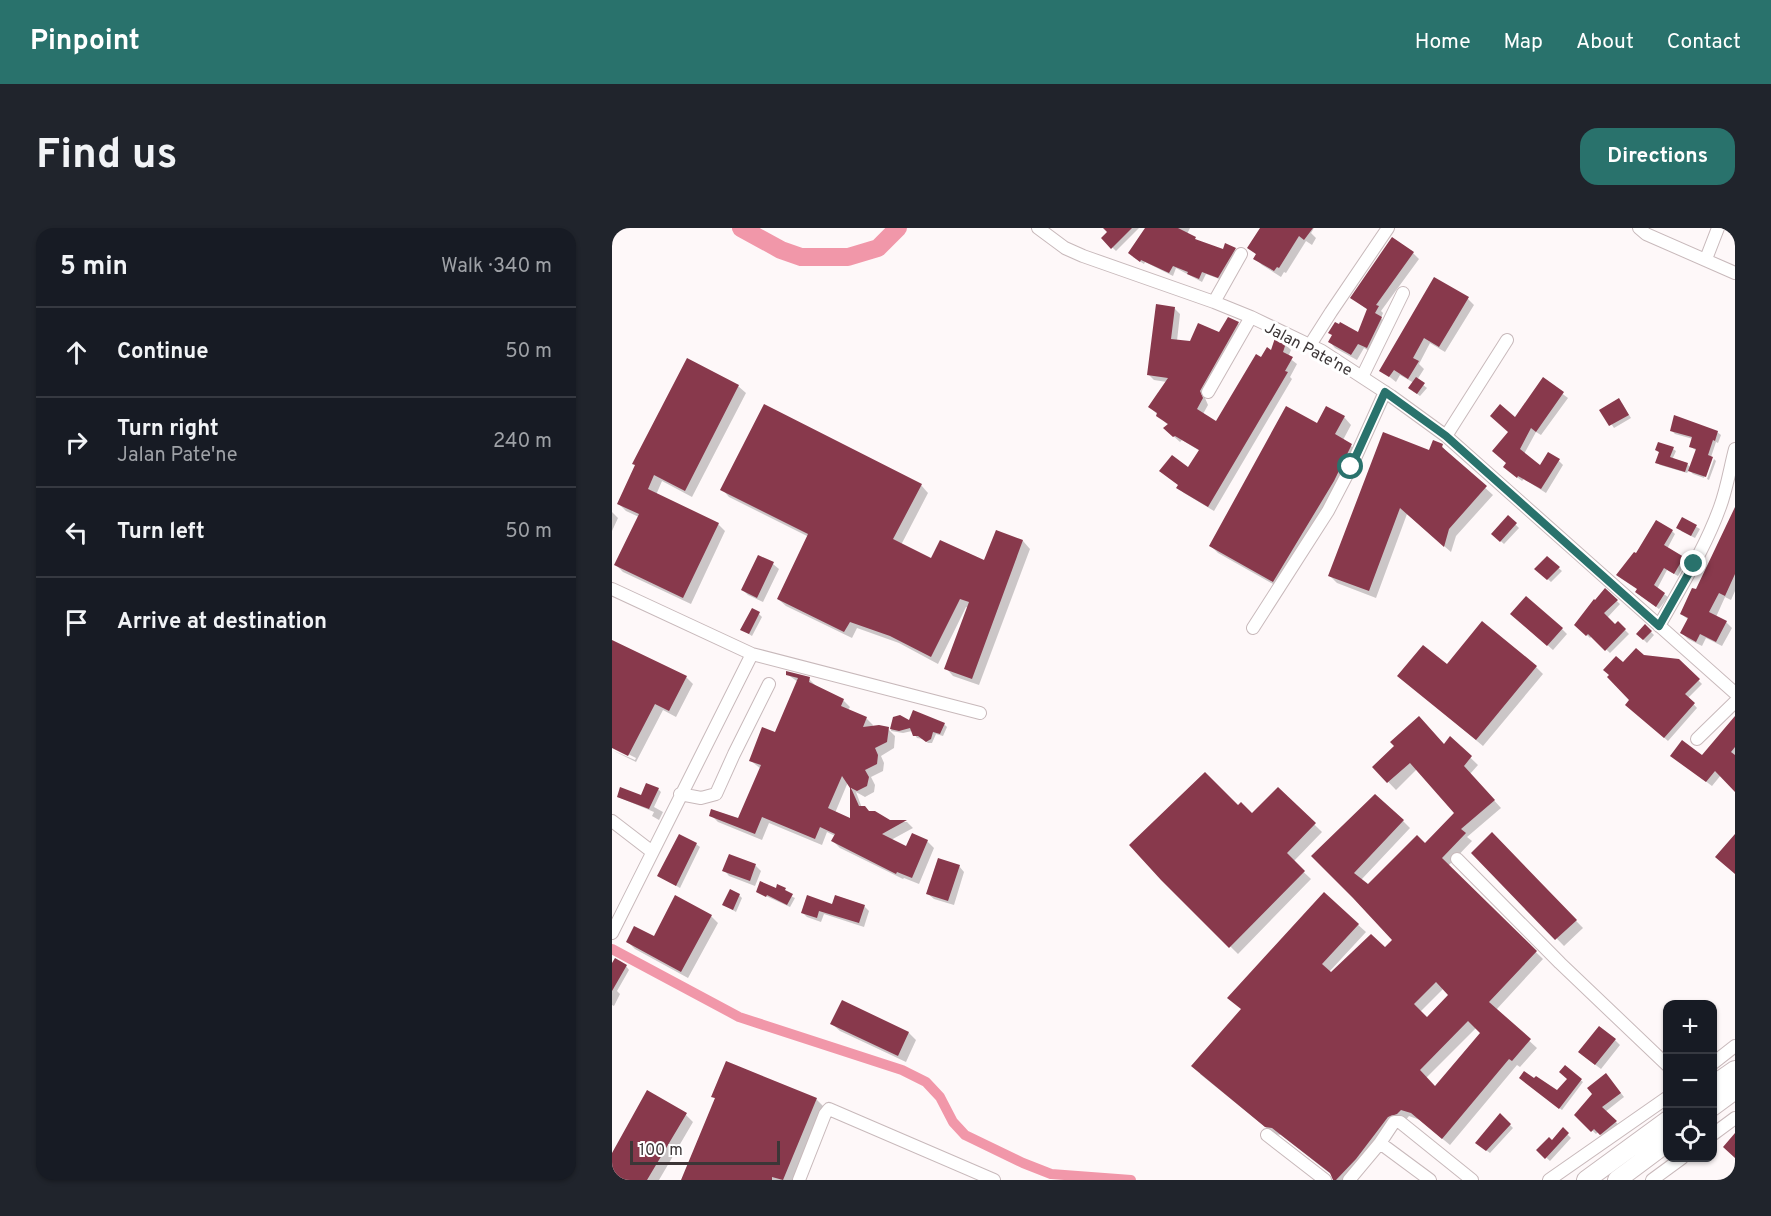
<!DOCTYPE html>
<html lang="en">
<head>
<meta charset="utf-8">
<style>
  :root { --surface:#171b24; --page:#20242c; --text:#f1f3f6; --muted:#9ea1a6; --line:#363941; --accent:#29726c }
  body { margin:0; font-family:Overpass,sans-serif; background:var(--page); color:var(--text) }
  .controls { position:absolute; right:18px; bottom:18px; display:grid; overflow:hidden; border-radius:12px; box-shadow:0 2px 4px #0004 }
  .controls button { width:54px; height:54px; display:grid; place-items:center; padding:0; border:0; border-bottom:2px solid var(--line); background:var(--surface); color:var(--text); font:30px sans-serif }
  .scale { position:absolute; left:18px; bottom:15px; width:150px; box-sizing:border-box; padding-left:6px; border:3px solid #3c3637; border-top:0; font-size:16px; line-height:21px; white-space:nowrap; color:#3c3637; -webkit-text-stroke:4px #fff; paint-order:stroke }
  .stop { position:absolute; width:18px; height:18px; margin:-14px; border:4px solid #29726c; border-radius:50%; background:#fff }
  .stop.end { background:#29726c; border-color:#fff; box-shadow:0 2px 6px #0008 }
  .list { margin:0; padding:0; list-style:none }
  h2 { display:flex; justify-content:space-between; align-items:center; height:78px; margin:0; padding:0 24px; font-size:26px }
  h2 small { font-size:20px; font-weight:400; color:var(--muted) }
  .list li { display:grid; grid-template-columns:39px 1fr auto; gap:18px; align-items:center; box-sizing:border-box; height:90px; padding:0 24px; border-top:2px solid var(--line) }
  .list b { display:block; font-size:22px; white-space:nowrap }
  .list p { margin:0; font-size:20px; white-space:nowrap; color:var(--muted) }
  .list em { font-size:20px; font-style:normal; color:var(--muted) }
  .icon { flex:none; width:33px; height:33px; fill:none; stroke:currentColor; stroke-width:2; stroke-linecap:round; stroke-linejoin:round }
  .map { position:relative; flex:none; width:1123px; height:952px; overflow:hidden; border-radius:18px }
  header { display:flex; align-items:center; gap:36px; box-sizing:border-box; height:84px; padding:0 30px; background:var(--accent); color:#fff }
  header strong { font-size:28px }
  nav { display:flex; gap:33px; margin-inline-start:auto; font-size:21px }
  .intro { display:flex; align-items:center; justify-content:space-between; box-sizing:border-box; height:144px; padding:0 36px }
  h1 { margin:0; font-size:42px }
  .button { padding:15px 27px; border-radius:18px; background:var(--accent); color:#fff; font-size:21px; font-weight:700 }
  main { display:flex; gap:36px; padding:0 36px }
  aside { flex:1; background:var(--surface); border-radius:18px; box-shadow:0 2px 4px #0004 }
  .map>svg:first-child { display:block }
</style>
</head>
<body>
<header>
<strong>Pinpoint</strong>
<nav><a>Home</a><a>Map</a><a>About</a><a>Contact</a></nav>
</header>
<div class="intro"><h1>Find us</h1><a class="button">Directions</a></div>
<main>
<aside>
<h2>5 min<small>Walk · 340 m</small></h2>
<ul class="list">
<li><svg class="icon" aria-label="ahead" viewBox="0 0 24 24"><path d="M12 20V5M6 11l6-6 6 6"/></svg><div><b>Continue</b></div><em>50 m</em></li>
<li><svg class="icon" aria-label="right" viewBox="0 0 24 24"><path d="M7 20v-9h11M14 6l5 5-5 5"/></svg><div><b>Turn right</b><p>Jalan Pate'ne</p></div><em>240 m</em></li>
<li><svg class="icon" aria-label="left" viewBox="0 0 24 24"><path d="M17 20v-9H6M10 6l-5 5 5 5"/></svg><div><b>Turn left</b></div><em>50 m</em></li>
<li><svg class="icon" aria-label="arrive" viewBox="0 0 24 24"><path d="M6 21V4h12l-3 4 3 4H6"/></svg><div><b>Arrive at destination</b></div></li>
</ul>
</aside>
<div class="map">
<svg width="1123" height="952" viewBox="0 0 1123 952">
  <rect width="100%" height="100%" fill="#fef8f9"/>
  <path fill="#0003" fill-rule="evenodd" d="M501,0h26l-23,23 -13,-13z
    M534,0h44l-3,6 12,8 24,9 12,-2 3,4 -16,27 -16,-6 -4,8 -26,-14 -3,8 -28,-14 -1,2 -11,-7z
    M650,0h52l-3,5 5,5 -4,7 -6,-4 -20,32 -2,-1 -3,5 -19,-12 -7,-7 2,-3 -8,-7z
    M801,25l6,6 -38,52 2,2 -2,5 6,6 -14,29 -9,-5 -7,12 -22,-12 -5,-6 29,-8 9,-24 -16,-12z
    M823,51l33,20 6,6 -29,47 -15,-9 -11,21 5,5 -7,11 10,8 -7,8 -7,-5 1,-8 -14,-8 -4,7 -15,-12z
    M562,80l6,6 -3,27 14,2 28,-9 19,-11 5,6 -38,69 3,7 -5,9 13,9 45,-64 24,-15 6,6 -3,7 9,7 -7,13 2,2 -78,132 -30,-18 -6,-5 22,-37 -18,-11 -2,2 -9,-8 -3,-9 -18,-18 17,-25 -13,-2 -5,-5z
    M932,152l24,18 -27,37 -5,-3 -12,22 16,14 19,-7 4,4 -17,28 -22,-14 -2,2 -13,-10 -1,-8 2,-31z
    M126,158l8,7 -54,104 -30,-16 -6,14 62,29 7,7 -34,73 -68,-32 -7,-7 23,-48 -13,-6 -7,-7z
    M1010,175l9,15 -17,10 -12,-18z
    M732,189l7,8 -8,15 16,12 -79,136 -62,-35 -7,-7 107,-121z
    M1059,202l46,2 4,3 -3,8 -2,-1 -12,36 -11,-4 -4,-4 -2,3 -27,-8 -3,-3 3,-9 -3,-3 16,-1 3,2 -4,9 15,4 4,4 6,-17 -6,-4 2,-8 -18,-5z
    M830,218l7,9 44,40 -37,41 -5,16 -44,-38 -31,84 -39,-15 -7,-7 100,-124z
    M1102,231l2,2 -7,19 -2,-1z
    M309,257l7,8 -27,52 30,15 54,2 12,-30 26,9 7,8 -51,136 -26,-9 -7,-8 22,-60 -2,-1 -28,57 -39,-21 -42,-15 -5,10 -66,-32 -8,-7 31,-62 -80,-40 -7,-8z
    M1123,282v81l-4,9 -6,-3 -9,20 10,5 6,6 -10,18 -16,-8 -4,8 -14,-7 -6,-6 7,-13 -8,-6 15,-23z
    M0,284l6,6 -6,13z
    M896,289l11,11 -15,16 -11,-10z
    M1071,291l17,10 -5,9 -14,-7z
    M1060,303l3,3 -8,15 19,12 -8,15 -11,-6 -10,19 11,8 -9,12 -19,-14 -4,-40z
    M147,329l14,7 6,5 -16,33 -15,-7 -5,-5z
    M935,330l15,13 -11,11 -15,-13z
    M993,362l15,14 -13,14 8,8 3,-3 11,11 -19,19 -18,-17 -2,2 -14,-13z
    M147,386l3,3 -10,19 -10,-6z
    M906,391l44,10 5,5 -14,16z
    M1033,398l9,9 -7,8 -9,-9z
    M0,414l74,35 7,7 -17,33 -13,-7 -27,52 -24,-12 23,10 1,-2 -24,-12z
    M1067,433l23,23 -14,14 9,10 -29,33 -38,-33 2,-8 -9,-36z
    M835,438l89,1 7,7 -60,72 -84,-70z
    M175,446l22,5 7,7 27,14 7,7 -2,3 18,8 7,7 -1,2 16,2 7,7 -1,12 -13,8 3,7 -1,8 -12,6 4,8 -1,7 -9,5 -9,-5 6,16 8,5 19,9h18l6,6 -22,12 16,8 20,-7 7,7 -15,36 -15,-6 -1,1 -63,-31 -7,-7 2,-5 -8,-4 -5,13 -53,-22 -7,17 -44,-18 -7,-7 28,5 22,-51 -10,-8 25,-27 22,-52zM236,554l4,5v34l-17,-8z
    M282,490l16,4 34,2 3,3 -4,9 -7,-2 -4,9h-4l-5,-4 -6,-1 -5,-7 -9,2 -12,-2z
    M1123,490v71l-14,-14 -9,11 -40,-30 31,1z
    M838,510l28,27 -8,9 31,34 -34,29 5,4 -24,25 95,93 -47,51 41,38 -17,19 -3,-2 -67,80 -30,-25 -11,-4 -4,5 -10,3 -45,56h-16l-2,-5 -51,-40 -7,-1 -74,-60 42,-64 82,-116 42,38 -37,40 2,3 54,-26 9,-9 -81,-84 90,-35 7,7 -49,52 7,6 57,-41 31,-32 -39,-44 -21,21 -22,-23 71,-21zM832,760l6,7 -23,24 -7,-7zM864,800l6,5 -47,55 -9,-10z
    M46,561l3,3 -7,15 9,5 -4,8 -7,-4 2,-4 -36,-15h23z
    M666,561l44,43 -29,30 18,17 -73,75 -76,-75 76,-72 14,8z
    M880,607l91,93 -19,18 -91,-93z
    M84,616l4,3 -20,41 -21,-12z
    M118,628l26,10 5,5 -6,15 -26,-10 -5,-6z
    M347,638l5,6 -10,33 -20,-6 -6,-5z
    M164,661l19,9 -5,9 -33,-15z
    M127,667l3,3 -6,14 -12,-7z
    M252,678l5,5 -5,16 -40,-13 -3,8 -14,-5 -5,-5z
    M99,688l7,7 -30,55 -53,-29 -7,-7 26,-4z
    M0,738h14l3,4 -12,21 3,3 -6,12 -2,-1z
    M220,796l77,9 7,7 -10,22 -66,-31z
    M1003,812l5,5 -19,24 -16,-12z
    M953,839l18,15 -21,28 -39,-30 34,12 12,-13z
    M998,851l14,18 -19,15 15,14 -15,12 -7,-6 -2,2 -20,-19z
    M101,869l103,2 8,8 -31,73h-110l33,-81z
    M74,887l7,7 -34,58h-47v-24z
    M888,887l13,13 -23,25 -10,-7z
    M951,902l8,8 -21,23 -12,-11 14,-8z"/>
  <g fill="none" stroke-linecap="round" stroke-linejoin="round">
    <path stroke="#f197a9" stroke-width="10" d="M0,721l127,68 163,53 24,12 14,15 13,25 12,13 58,28 28,11 80,6"/>
    <path stroke="#f197a9" stroke-width="18" d="M129,0l40,22 20,7h47l30,-9 20,-20"/>
  </g>
  <path fill="#88394c" fill-rule="evenodd" d="M491,0h29l-21,21 -10,-11 6,-6z
    M533,0h33l18,9 -1,2 28,10 2,-6 11,5 -18,30 -16,-6 -3,7 -12,-5 1,-2 -15,-6 -4,7 -28,-13 -1,2 -12,-9z
    M648,0h53l-9,12 -5,-4 -20,32 -2,-1 -3,4 -21,-12 3,-5 -9,-6z
    M780,9l22,15 -38,53 3,1 -4,7 7,4 -15,31 -9,-4 -7,11 -23,-13 4,-7 -4,-2 7,-11 4,2 1,-2 18,10 9,-23 -17,-11z
    M822,49l35,20 -30,50 -15,-9 -11,20 6,3 -11,18 -14,-9 -5,7 -10,-6z
    M544,76l19,3 -4,32 19,2 8,-18 21,9 9,-15 11,5 -39,69 3,7 -6,11 19,12 40,-67 5,3 6,-10 4,3 4,-12 11,5 -3,9 10,5 -8,14 3,1 -80,135 -32,-19 2,-3 -19,-14 13,-16 16,12 11,-17 -24,-14 -2,1 -10,-9 5,-4 -12,-8 1,-3 -9,-6 20,-29 -21,-3z
    M75,130l52,27 -54,106 -31,-16 -6,14 71,34 -36,75 -69,-33 25,-51 -22,-10 18,-39 -3,-1z
    M804,149l9,6 -8,11 -9,-6z
    M931,149l21,15 -28,40 -5,-4 -11,21 20,16 8,-13 12,7 -19,30 -23,-13 -1,2 -14,-11 3,-4 -14,-12 16,-19 -18,-16 10,-12 15,13z
    M1007,170l10,17 -20,11 -10,-16z
    M152,176l158,80 -29,55 38,19 9,-18 44,20 12,-30 27,10 -51,139 -28,-10 25,-67 -9,-3 -29,58 -41,-21 -40,-14 -6,10 -67,-33 31,-65 -88,-44z
    M674,178l31,17 9,-17 19,10 -10,18 17,10 -18,37 -61,101 -64,-36z
    M1062,187l44,16 -3,10 -2,-1 -5,15 5,2 -7,20 -18,-6 8,-22 -7,-2 3,-10 -22,-6z
    M771,204l46,18 4,-10 10,4 -1,3 45,39 -38,43 -5,18 -44,-39 -31,83 -41,-15z
    M1046,214l16,5 -4,10 18,6 -3,9 -30,-9 4,-11 -4,-2z
    M1123,279v67l-10,22 -6,-3 -10,19 18,9 -11,21 -16,-8 -4,8 -16,-9 8,-15 -8,-4 12,-26 4,1z
    M896,287l9,8 -17,19 -9,-8z
    M1070,289l15,8 -6,11 -15,-8z
    M1044,292l17,10 -9,15 20,12 -10,17 -10,-6 -10,17 11,8 -9,14 -21,-15 2,-3 -21,-14 18,-23 2,1z
    M146,327l16,7 -17,36 -16,-8z
    M935,328l13,11 -13,13 -13,-11z
    M993,360l13,12 -14,13 11,11 3,-3 8,8 -21,22 -17,-17 -2,2 -12,-11 20,-26 1,1z
    M914,368l37,32 -16,18 -37,-32z
    M140,380l8,4 -11,22 -9,-4z
    M870,393l55,45 -61,74 -79,-64 26,-31 24,19z
    M1033,396l7,7 -9,9 -7,-6z
    M0,412l75,36 -18,35 -14,-7 -27,52 -16,-8z
    M1024,420l8,7 35,4 21,20 -15,15 10,9 -31,35 -39,-33 4,-5 -22,-23 2,-2 -6,-5 13,-14 7,6z
    M174,443l24,6 -1,5 35,17 -3,7 26,11 -4,10 16,-2 10,2 -2,15 -12,6 3,7 -1,9 -12,6 4,7 -2,9 -10,5 -6,-3 8,18h6l4,5h6l15,9h17l-25,14 24,12 6,-13 16,7 -16,38 -15,-6 -1,2 -65,-33 4,-7 -15,-7 -5,12 -53,-22 -7,17 -46,-18 2,-7 27,9 23,-53 -12,-4 13,-34 13,5 23,-54 -12,-3zM230,548l8,12v30l-22,-10z
    M301,482l32,13 -5,11 -7,-2 -2,7 -5,3 -8,-6h-5l-3,-8 -11,3 -9,-2 3,-12 7,-2 9,5z
    M807,488l25,28 6,-8 22,20 -8,10 31,34 -34,29 5,4 -24,25 95,93 -48,51 42,37 -19,22 -3,-2 -67,80 -31,-26 -10,-3 -4,4 -9,3 -32,42 -20,21h-3l-3,-7 -58,-45 -7,-1 -74,-61 50,-57 -14,-11 97,-106 35,32 -37,40 9,8 40,-38 14,13 7,-7 -39,-42 -42,-42 64,-62 29,26 -50,53 14,11 49,-49 8,8 29,-30 -44,-50 -23,20 -15,-16 22,-21 -4,-4zM824,754l12,13 -21,22 -13,-13zM856,793l12,12 -45,53 -15,-16z
    M1123,488v31l-4,5 4,3v37l-20,-21 -9,11 -36,-26 12,-16 20,15z
    M593,544l33,33 3,-3 11,11 26,-26 38,36 -29,30 18,18 -76,77 -68,-68 -32,-35z
    M34,555l13,5 -10,21 -32,-12 3,-10 21,8z
    M880,604l85,88 -22,20 -84,-87z
    M67,606l18,9 -21,43 -19,-10z
    M1123,606v40l-20,-17z
    M117,626l27,10 -6,17 -28,-10z
    M326,630l22,7 -12,36 -22,-7z
    M148,653l16,7 1,-4 9,4 -1,2 8,4 -6,11 -20,-10 -1,2 -10,-5z
    M118,661l10,5 -7,16 -11,-5z
    M63,667l37,20 -31,57 -55,-30 8,-16 20,10z
    M195,667l25,9 3,-9 30,10 -6,18 -40,-12 -2,7 -16,-5z
    M3,730l12,7 -15,26v-28z
    M230,772l67,32 -11,24 -68,-32z
    M987,798l17,13 -21,26 -17,-13z
    M114,833l91,37 -34,82 -11,-3v3h-91l34,-82 -4,-1z
    M953,837l17,14 -23,30 -40,-31 5,-7 10,7 2,-2 21,14 10,-11 -8,-7z
    M994,845l15,20 -19,14 15,14 -17,14 -6,-6 -3,3 -17,-17 18,-21 -5,-6z
    M35,862l40,23 -40,67h-35v-27z
    M888,885l11,11 -25,27 -11,-8z
    M951,899l6,6 -24,26 -9,-9 13,-13 3,3z
    M1123,905v25l-12,-11z"/>
  <g fill="none" stroke-linecap="round" stroke-linejoin="round">
    <g stroke="#c8b9bb" stroke-width="14">
      <path id="minor" d="M426,0l27,20 18,8 131,46 37,15 71,34 69,45 55,40 289,257
        M1027,0l7,6 89,39
        M1094,31l12,-31
        M602,74l27,-48
        M698,117l21,-33 57,-84
        M750,149l41,-84
        M596,164l43,-75
        M834,208l61,-96
        M0,361l140,65 228,59
        M1047,398c21,-38 46,-77 61,-119 7,-19 10,-39 15,-58
        M641,400l75,-117 23,-44 34,-75
        M1085,511l38,-37
        M68,566l21,4 15,-4 18,-40 35,-70
        M0,593l39,30
        M845,631l103,104 108,103
        M0,705l140,-279
        M1100,836l23,-18
        M655,907l58,45
        M1100,907l23,-17
        M768,915l50,37
        M187,952l26,-66 4,-5 165,71
        M737,952l31,-37 14,-21h6l72,58
        M937,952l119,-83
        M1040,952l30,-22"/>
    </g>
    <g stroke="#c8b9bb" stroke-width="20">
      <path id="highway" d="M1100,858l23,-16
        M1100,879l23,-17
        M974,952l82,-60
        M1005,952l51,-38"/>
    </g>
    <use href="#minor" stroke="#fff" stroke-width="12"/>
    <use href="#highway" stroke="#fff" stroke-width="18"/>
  </g>
  <g fill="none" stroke-linecap="round" stroke-linejoin="round">
    <path stroke="#29726c" stroke-width="8" d="M739,239l34,-75 61,44 213,190 35,-62"/>
  </g>
  <g text-anchor="middle" stroke-width="6" stroke-linejoin="round" paint-order="stroke">
    <g font-size="16" fill="#3c3637" stroke="#fff">
      <text transform="translate(697 120) rotate(28)" y="6">Jalan Pate'ne</text>
    </g>
  </g>
</svg>
<div class="controls">
<button>+</button>
<button>−</button>
<button><svg class="icon" aria-label="locate" viewBox="0 0 24 24"><circle cx="12" cy="12" r="6"/><path d="M12 2v4M12 18v4M2 12h4M18 12h4"/></svg></button>
</div>
<div class="scale">100 m</div>
<div class="stop" style="left:739px;top:239px"></div>
<div class="stop end" style="left:1082px;top:336px"></div>
</div>
</main>
</body>
</html>
